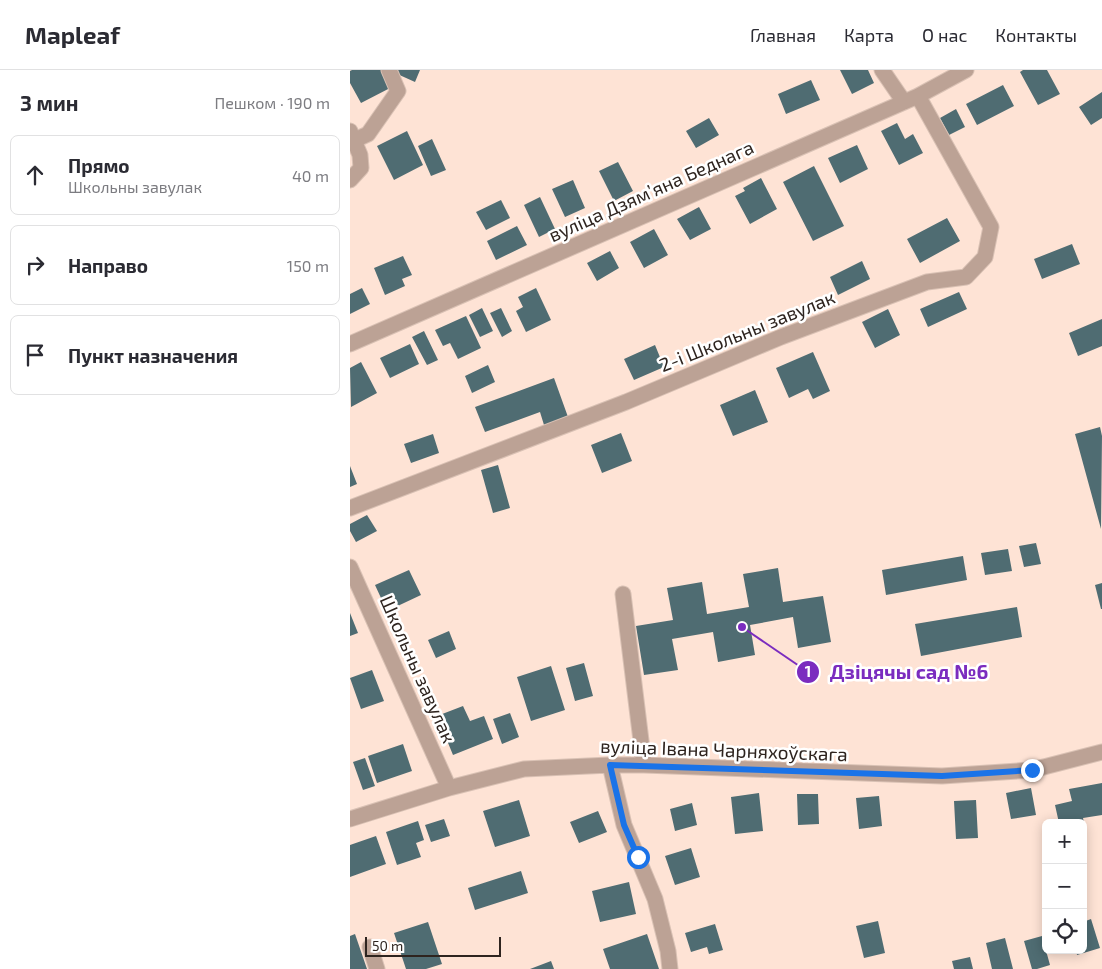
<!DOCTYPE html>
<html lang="ru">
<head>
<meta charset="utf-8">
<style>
  :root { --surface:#fff; --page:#f2f2f3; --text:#2b2b33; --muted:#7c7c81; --line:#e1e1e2 }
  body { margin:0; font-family:"Exo 2",sans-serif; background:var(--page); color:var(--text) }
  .controls { position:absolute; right:15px; bottom:15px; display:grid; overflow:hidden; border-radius:8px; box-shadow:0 2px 12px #0003 }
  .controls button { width:45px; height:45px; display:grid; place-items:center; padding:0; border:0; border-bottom:1px solid var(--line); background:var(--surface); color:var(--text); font:25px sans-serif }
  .scale { position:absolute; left:15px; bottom:12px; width:136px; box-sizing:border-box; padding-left:5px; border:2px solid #2e241f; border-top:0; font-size:14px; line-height:18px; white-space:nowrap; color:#2e241f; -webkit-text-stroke:4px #fff; paint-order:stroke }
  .stop { position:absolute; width:15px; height:15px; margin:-11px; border:4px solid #1a73e8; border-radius:50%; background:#fff }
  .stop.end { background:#1a73e8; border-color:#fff; box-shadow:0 1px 5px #0008 }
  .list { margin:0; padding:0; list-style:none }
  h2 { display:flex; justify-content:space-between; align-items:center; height:65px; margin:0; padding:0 20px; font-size:21px }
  h2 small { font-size:16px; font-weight:400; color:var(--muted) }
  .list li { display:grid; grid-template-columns:32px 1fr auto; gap:15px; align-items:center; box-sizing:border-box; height:80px; margin:0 10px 10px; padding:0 10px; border:1px solid var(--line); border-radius:8px }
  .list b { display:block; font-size:19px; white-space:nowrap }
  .list p { margin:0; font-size:16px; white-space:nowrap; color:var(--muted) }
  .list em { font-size:16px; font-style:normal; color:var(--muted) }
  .icon { flex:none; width:28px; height:28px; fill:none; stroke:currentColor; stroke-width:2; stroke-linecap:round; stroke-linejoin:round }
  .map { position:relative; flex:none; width:752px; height:899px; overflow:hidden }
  header { display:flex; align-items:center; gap:30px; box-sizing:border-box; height:70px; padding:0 25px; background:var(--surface); border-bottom:1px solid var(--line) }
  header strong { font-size:24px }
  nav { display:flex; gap:28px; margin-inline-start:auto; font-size:18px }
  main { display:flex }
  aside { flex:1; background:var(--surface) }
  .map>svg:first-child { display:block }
</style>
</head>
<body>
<header>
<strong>Mapleaf</strong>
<nav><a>Главная</a><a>Карта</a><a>О нас</a><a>Контакты</a></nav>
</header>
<main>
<aside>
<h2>3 мин<small>Пешком · 190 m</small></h2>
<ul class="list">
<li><svg class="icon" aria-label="ahead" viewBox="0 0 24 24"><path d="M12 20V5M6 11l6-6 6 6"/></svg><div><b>Прямо</b><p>Школьны завулак</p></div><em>40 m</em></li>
<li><svg class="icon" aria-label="right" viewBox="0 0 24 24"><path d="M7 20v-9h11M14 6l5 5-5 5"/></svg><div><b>Направо</b></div><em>150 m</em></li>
<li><svg class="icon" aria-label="arrive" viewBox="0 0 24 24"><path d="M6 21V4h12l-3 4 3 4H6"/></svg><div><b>Пункт назначения</b></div></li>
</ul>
</aside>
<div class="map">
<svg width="752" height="899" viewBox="0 0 752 899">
  <rect width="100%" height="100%" fill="#fee3d5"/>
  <path fill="#4f6c72" d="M2,0h30l10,17 -31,16 -11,-20v-12z
    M47,0h23l-5,12 -20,-9z
    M490,0h28l6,13 -22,11z
    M673,0h24l13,24 -22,11 -18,-33z
    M461,10l9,20 -34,14 -8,-20z
    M653,15l11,21 -37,19 -11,-21z
    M752,22v26l-11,7 -12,-18z
    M606,39l9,18 -16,8 -9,-17z
    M359,48l10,17 -23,13 -10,-17z
    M547,53l8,16 8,-5 10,19 -24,12 -18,-34z
    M57,61l16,34 -29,15 -17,-34z
    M82,69l14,31 -15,6 -13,-30z
    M507,75l11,24 -28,14 -12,-25z
    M268,92l15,29 -19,10 -15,-30z
    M464,96l30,60 -31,15 -30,-59z
    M411,108l16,31 -27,15 -15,-28 10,-5 -2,-3z
    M223,110l12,28 -20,9 -13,-28z
    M190,127l15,32 -16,8 -15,-32z
    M151,130l9,18 -24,12 -10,-18z
    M349,137l12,22 -21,11 -13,-21z
    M597,148l13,23 -40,22 -13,-24z
    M167,156l10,19 -31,15 -9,-19z
    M304,159l14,26 -24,13 -14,-26z
    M722,174l8,20 -38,15 -8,-20z
    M260,181l9,17 -22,13 -10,-18z
    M53,186l9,19 -10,4 3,7 -20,9 -11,-27z
    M512,191l8,18 -32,16 -8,-18z
    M12,218l8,16 -20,10v-20z
    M186,218l15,32 -25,12 -10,-21 7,-4 -5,-10z
    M609,222l8,17 -39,18 -8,-18z
    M132,238l11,23 -13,6 -11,-22z
    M151,238l11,23 -10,6 -12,-24z
    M538,239l12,26 -25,13 -13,-26z
    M116,246l15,32 -23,11 -8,-16 -7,3 -8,-16z
    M752,249v27l-24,10 -9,-23z
    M74,261l14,29 -11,5 -15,-28z
    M60,274l9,20 -29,14 -10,-20z
    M305,275l9,22 -30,13 -10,-21z
    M463,282l17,39 -17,8 -5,-10 -19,9 -13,-30z
    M11,292l16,31 -26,14 -1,-39z
    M138,295l7,17 -23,11 -7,-17z
    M204,308l14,39 -24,8 -4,-13 -55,20 -10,-25z
    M405,320l13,32 -35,14 -13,-31z
    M750,357l2,9 -1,93 -26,-95z
    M271,363l11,28 -30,12 -11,-28z
    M83,364l6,19 -28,10 -7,-19z
    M148,395l12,43 -17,5 -12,-43z
    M0,396l7,18 -7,3z
    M17,445l10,16 -21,11 -6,-11v-7z
    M686,473l5,21 -17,3 -5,-21z
    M658,479l4,22 -27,4 -4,-22z
    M613,486l4,24 -81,15 -4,-25z
    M428,498l5,34 40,-6 8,46 -33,6 -5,-31 -43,8 5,30 -37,7 -5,-30 -41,7 6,31 -34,5 -8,-49 37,-6 -6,-32 35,-6 5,32 42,-7 -6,-33z
    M59,500l12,25 -34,16 -12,-26z
    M752,513v26h-1l-6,-24z
    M667,537l5,30 -101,19 -6,-32z
    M0,543l8,20 -8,3z
    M99,561l7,18 -20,9 -8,-18z
    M234,593l9,33 -18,5 -9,-33z
    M201,596l14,44 -34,11 -14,-44z
    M22,600l12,31 -23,8 -11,-31z
    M113,636l7,15 14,-5 9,23 -40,16 -16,-39z
    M160,643l9,24 -17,7 -9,-25z
    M53,674l9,27 -35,12 -9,-27z
    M15,688l10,28 -12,4 -10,-28z
    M752,713v32l-19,3 1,5h-25l-4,-18 17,-4 -3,-12z
    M681,718l5,27 -25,4 -5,-26z
    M409,723l4,38 -28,3 -4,-37z
    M447,724h21l1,30 -21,1z
    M529,726l3,30 -23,3 -3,-31z
    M169,730l11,36 -35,11 -12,-36z
    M626,730l2,38 -22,1 -2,-38z
    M342,733l5,22 -22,6 -5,-22z
    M248,741l9,21 -28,11 -9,-21z
    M94,749l6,17 -19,6 -6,-17z
    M68,751l6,19 -8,3 5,14 -24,8 -11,-33z
    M26,766l10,28 -36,13v-32z
    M341,778l9,29 -25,8 -10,-29z
    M171,801l7,22 -53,17 -7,-22z
    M279,812l7,32 -36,8 -8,-31z
    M741,849l9,29 -23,7 -1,-5h7v-28z
    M528,851l7,32 -21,5 -8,-32z
    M78,852l14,42 -16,5h-20l-12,-36z
    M365,854l8,26 -14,4 -2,-7 -16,5 -6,-19z
    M5,864l12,35h-17v-33z
    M297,864l12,35h-49l-7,-20z
    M692,866l8,29 -13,4h-5l-8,-28z
    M655,868l8,31h-21l-6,-26z
    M620,887l3,12h-19l-2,-8z
    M201,891l3,8h-24z"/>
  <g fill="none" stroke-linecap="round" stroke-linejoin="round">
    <g stroke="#d9c1b4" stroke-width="17">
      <path id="minor" d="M532,0l22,32
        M5,70l13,-6 30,-43 -9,-21
        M0,110l11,-12 -1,-13 -10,-24
        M0,274l568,-248 48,-26
        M0,438l276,-106 155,-65 146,-55 39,-5 19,-20 6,-30 -73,-131
        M0,497l99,221
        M273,524l21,171
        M260,695l14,60 31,74 13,52 2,18
        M0,749l99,-31 75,-19 86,-4h34l298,11 90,-6 70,-18
        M20,877l7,22"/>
    </g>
    <use href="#minor" stroke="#bca295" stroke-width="15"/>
  </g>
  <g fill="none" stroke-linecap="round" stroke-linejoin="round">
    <path stroke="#1a73e8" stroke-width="6" d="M288,787l-14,-32 -14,-60 332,11 90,-6"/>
  </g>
  <g text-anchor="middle" stroke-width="5" stroke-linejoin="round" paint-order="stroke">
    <g font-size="19" fill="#2e241f" stroke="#fff">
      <text transform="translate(301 121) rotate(-24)" y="7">вуліца Дзямʼяна Беднага</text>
      <text transform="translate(397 261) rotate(-22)" y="7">2-і Школьны завулак</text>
      <text transform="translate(68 599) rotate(66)" y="7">Школьны завулак</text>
      <text transform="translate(374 680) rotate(2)" y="7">вуліца Івана Чарняхоўскага</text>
    </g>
  </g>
  <path fill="none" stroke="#7b2cbf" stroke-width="2" d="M392 557L458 602"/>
  <g fill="#7b2cbf" stroke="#fff" stroke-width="2">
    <circle cx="392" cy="557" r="5"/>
    <circle cx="458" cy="602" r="12"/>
  </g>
  <g font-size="15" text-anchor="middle" font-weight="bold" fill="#fff">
    <text x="458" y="607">1</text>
  </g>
  <g font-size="20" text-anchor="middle" font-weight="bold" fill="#7b2cbf" stroke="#fff" stroke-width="5" stroke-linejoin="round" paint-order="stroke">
    <text x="559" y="609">Дзіцячы сад №6</text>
  </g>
</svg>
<div class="controls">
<button>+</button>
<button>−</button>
<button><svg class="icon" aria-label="locate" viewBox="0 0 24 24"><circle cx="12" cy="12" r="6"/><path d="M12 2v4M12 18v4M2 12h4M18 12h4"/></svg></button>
</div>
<div class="scale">50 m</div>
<div class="stop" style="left:288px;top:787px"></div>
<div class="stop end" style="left:682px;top:700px"></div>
</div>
</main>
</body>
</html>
